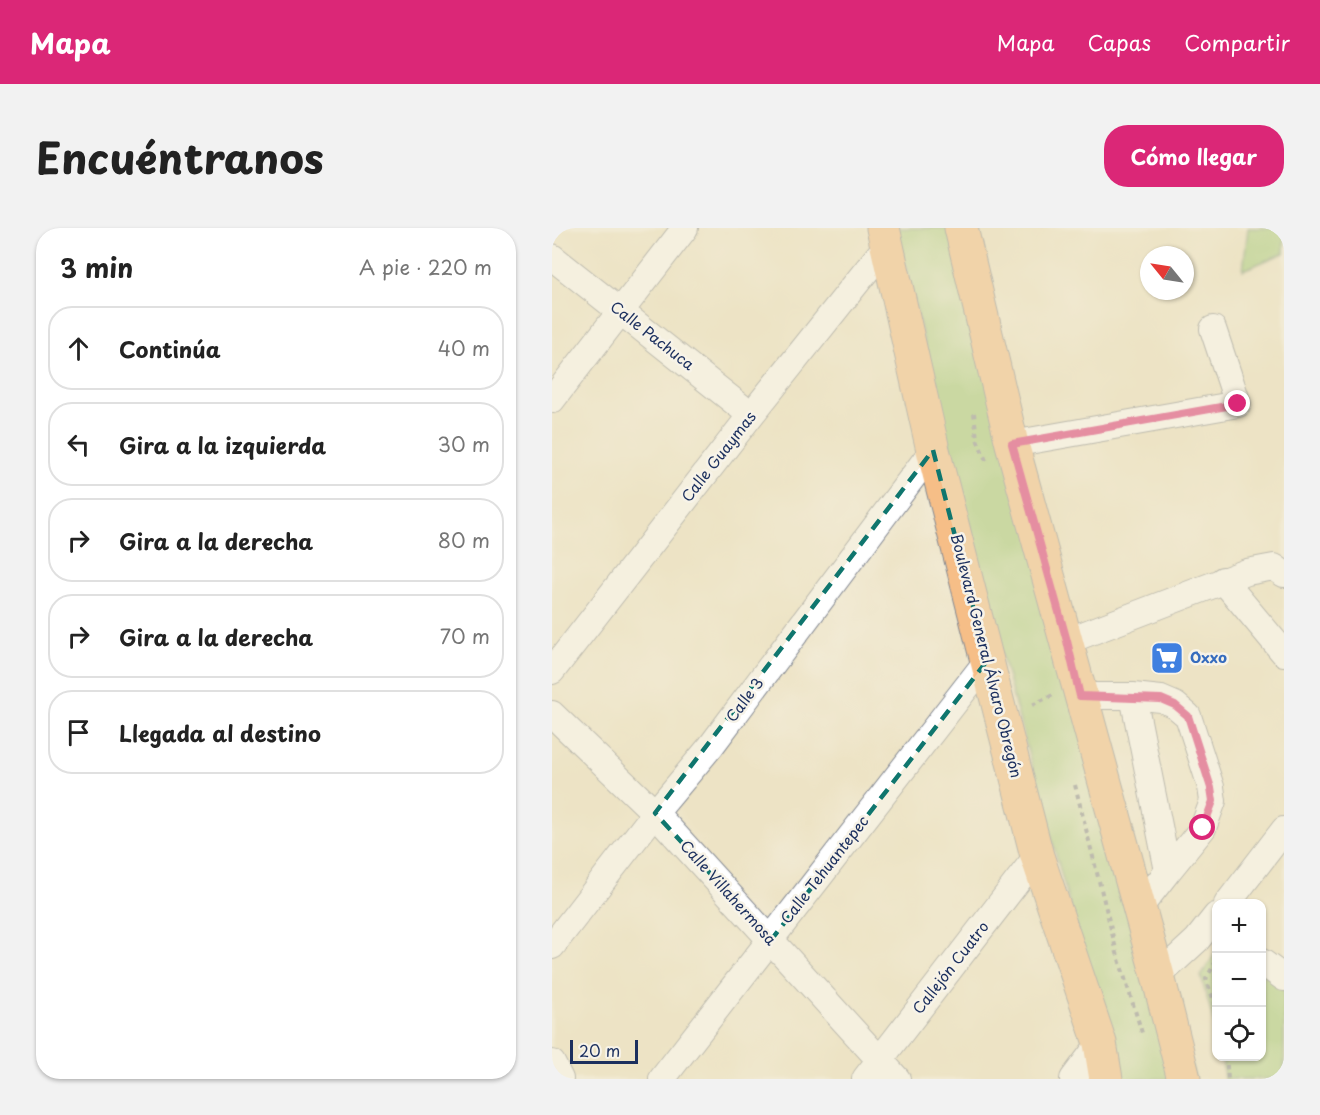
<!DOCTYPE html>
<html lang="es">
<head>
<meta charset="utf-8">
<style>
  :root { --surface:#fff; --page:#f2f2f2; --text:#222; --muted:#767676; --line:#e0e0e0; --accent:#db2777 }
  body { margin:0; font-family:"Playpen Sans",sans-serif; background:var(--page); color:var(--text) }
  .controls { position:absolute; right:18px; bottom:18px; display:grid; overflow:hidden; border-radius:12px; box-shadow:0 2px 4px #0004 }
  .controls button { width:54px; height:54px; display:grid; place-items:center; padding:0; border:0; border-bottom:2px solid var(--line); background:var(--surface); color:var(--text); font:30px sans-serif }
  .compass { position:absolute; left:588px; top:18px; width:54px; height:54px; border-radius:50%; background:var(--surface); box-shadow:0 2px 4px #0004; rotate:300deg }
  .scale { position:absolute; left:18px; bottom:15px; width:68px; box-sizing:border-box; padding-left:6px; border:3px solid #1b2f5e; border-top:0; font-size:16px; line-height:21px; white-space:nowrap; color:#1b2f5e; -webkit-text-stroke:4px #f7f3e8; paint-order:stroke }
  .stop { position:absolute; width:18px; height:18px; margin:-14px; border:4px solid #db2777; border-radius:50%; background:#fff }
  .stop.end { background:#db2777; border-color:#fff; box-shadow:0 2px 6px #0008 }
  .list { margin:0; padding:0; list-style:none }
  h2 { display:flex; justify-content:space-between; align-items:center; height:78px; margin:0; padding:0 24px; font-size:26px }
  h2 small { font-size:20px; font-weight:400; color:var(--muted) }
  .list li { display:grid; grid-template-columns:39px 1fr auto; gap:18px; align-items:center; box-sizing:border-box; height:84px; margin:0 12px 12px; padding:0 12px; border:2px solid var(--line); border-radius:24px }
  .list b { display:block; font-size:22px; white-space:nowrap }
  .list em { font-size:20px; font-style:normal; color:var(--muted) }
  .icon { flex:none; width:33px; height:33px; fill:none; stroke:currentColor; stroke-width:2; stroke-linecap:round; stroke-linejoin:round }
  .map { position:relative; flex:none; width:732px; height:851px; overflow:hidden; border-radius:24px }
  header { display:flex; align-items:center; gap:36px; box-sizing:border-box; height:84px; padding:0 30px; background:var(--accent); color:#fff }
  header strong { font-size:28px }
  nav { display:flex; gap:33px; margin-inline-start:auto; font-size:21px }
  .intro { display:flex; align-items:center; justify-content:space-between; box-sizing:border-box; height:144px; padding:0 36px }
  h1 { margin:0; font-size:42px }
  .button { padding:15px 27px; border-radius:24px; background:var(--accent); color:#fff; font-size:21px; font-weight:700 }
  main { display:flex; gap:36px; padding:0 36px }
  aside { flex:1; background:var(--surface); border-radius:24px; box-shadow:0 2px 4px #0004 }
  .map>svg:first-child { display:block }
</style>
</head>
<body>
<header>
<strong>Mapa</strong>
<nav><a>Mapa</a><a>Capas</a><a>Compartir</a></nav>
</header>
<div class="intro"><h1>Encuéntranos</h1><a class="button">Cómo llegar</a></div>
<main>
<aside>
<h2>3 min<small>A pie · 220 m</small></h2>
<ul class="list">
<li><svg class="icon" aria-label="ahead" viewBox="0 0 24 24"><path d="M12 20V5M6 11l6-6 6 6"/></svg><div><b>Continúa</b></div><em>40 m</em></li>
<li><svg class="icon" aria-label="left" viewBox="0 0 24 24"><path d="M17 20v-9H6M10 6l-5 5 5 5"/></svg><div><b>Gira a la izquierda</b></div><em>30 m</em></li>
<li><svg class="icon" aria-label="right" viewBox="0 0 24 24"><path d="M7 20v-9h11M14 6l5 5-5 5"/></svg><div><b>Gira a la derecha</b></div><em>80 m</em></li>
<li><svg class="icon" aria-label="right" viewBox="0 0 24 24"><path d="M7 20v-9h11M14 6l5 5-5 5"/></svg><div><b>Gira a la derecha</b></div><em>70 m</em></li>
<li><svg class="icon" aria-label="arrive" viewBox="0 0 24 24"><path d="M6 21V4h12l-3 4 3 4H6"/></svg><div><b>Llegada al destino</b></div></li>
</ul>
</aside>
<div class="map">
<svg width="732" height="851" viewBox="0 0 732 851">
  <rect width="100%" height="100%" fill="#f7f3e8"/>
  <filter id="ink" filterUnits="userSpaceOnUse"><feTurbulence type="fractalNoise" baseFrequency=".0167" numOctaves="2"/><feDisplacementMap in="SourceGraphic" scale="12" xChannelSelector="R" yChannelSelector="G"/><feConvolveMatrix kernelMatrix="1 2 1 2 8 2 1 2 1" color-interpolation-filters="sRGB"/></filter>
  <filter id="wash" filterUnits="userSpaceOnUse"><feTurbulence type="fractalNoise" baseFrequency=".008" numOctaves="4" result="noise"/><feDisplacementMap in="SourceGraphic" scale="24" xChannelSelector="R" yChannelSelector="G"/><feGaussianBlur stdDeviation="1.35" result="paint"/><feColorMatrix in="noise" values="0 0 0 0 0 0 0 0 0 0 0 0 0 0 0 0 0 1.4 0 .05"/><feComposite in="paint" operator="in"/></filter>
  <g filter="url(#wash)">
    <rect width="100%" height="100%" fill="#ede3c5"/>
    <path fill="#a0cb78" stroke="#5e7d6b" stroke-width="1.5" d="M344,0h70l229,851h-78l-126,-463z
      M696,0h36v25l-41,17z
      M664,724v79l-15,-55z
      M710,743l22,16v92h-60l-2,-22 40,-1z"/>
  </g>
  <g filter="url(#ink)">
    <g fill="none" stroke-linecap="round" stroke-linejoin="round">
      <g stroke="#848992" stroke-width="28">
        <path id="minor" d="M0,29l199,158
          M0,172l133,-172
          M460,216l226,-40 -25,-75
          M671,352l61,73
          M515,413l180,-69 27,-5 10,7
          M0,443l199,-256 136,-170
          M528,468h53l35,175 -29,37
          M581,468l28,3 14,6 13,11 23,71 2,14 -10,27 -35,43
          M0,486l103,99 242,266
          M675,676l57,-74
          M0,718l103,-133 56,-67 222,-296
          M710,734l22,16
          M606,748l39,-36 19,-24
          M0,835l8,16
          M110,851l325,-418
          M313,851l172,-223
          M521,851l27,-36"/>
      </g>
      <g stroke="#848992" stroke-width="35">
        <path id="major" d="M331,0l50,222 104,406 63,187 6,36
          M409,0l51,216 146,532 26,103"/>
      </g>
      <path stroke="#848992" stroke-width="4" stroke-dasharray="4.5 4.5" stroke-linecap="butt" d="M422,185l3,26 10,24
        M480,477l21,-10
        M523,557l42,168 26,83
        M664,733l-10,18 10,28
        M674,828l2,23"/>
      <use href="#minor" stroke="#fff" stroke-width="26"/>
      <use href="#major" stroke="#f6be87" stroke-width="33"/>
    </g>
  </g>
  <g fill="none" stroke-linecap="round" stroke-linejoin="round" filter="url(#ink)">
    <path stroke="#db2777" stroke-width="8" d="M651,600l10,-27 -2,-13 -23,-72 -13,-11 -14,-6 -81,-3 -13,-55 -55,-197 226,-40"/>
  </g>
  <path d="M0 0H732V851H0ZM381,222l54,211 -216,279 -116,-127z" fill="#ede3c5" fill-opacity=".55" fill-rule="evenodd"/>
  <path fill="none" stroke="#0f766e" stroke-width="4.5" stroke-dasharray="12 8" stroke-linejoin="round" d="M381,222l54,211 -216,279 -116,-127z"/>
  <defs>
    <g id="supermarket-square" transform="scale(1.725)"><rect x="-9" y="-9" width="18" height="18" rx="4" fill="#3f7fe0" stroke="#f7f3e8"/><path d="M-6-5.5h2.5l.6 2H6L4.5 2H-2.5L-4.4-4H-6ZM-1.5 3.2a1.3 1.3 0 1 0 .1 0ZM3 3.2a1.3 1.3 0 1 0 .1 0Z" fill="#fff"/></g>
  </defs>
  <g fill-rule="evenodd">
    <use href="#supermarket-square" x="615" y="430"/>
  </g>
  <g text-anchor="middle" stroke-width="5" stroke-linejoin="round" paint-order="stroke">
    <g font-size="15" fill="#1b2f5e" stroke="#f7f3e8">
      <text transform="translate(100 108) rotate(38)" y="5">Calle Pachuca</text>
      <text transform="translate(167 229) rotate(-52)" y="5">Calle Guaymas</text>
      <text transform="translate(434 428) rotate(76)" y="5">Boulevard General Álvaro Obregón</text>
      <text transform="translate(193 472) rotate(-53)" y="5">Calle 3</text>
      <text transform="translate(273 642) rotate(-52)" y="5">Calle Tehuantepec</text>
      <text transform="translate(176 665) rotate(48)" y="5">Calle Villahermosa</text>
      <text transform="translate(399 740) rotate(-52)" y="5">Callejón Cuatro</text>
    </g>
    <g font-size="15" font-weight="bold" fill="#366cbe" stroke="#f7f3e8" text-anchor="start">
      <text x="638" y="435">Oxxo</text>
    </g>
  </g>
</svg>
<div class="controls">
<button>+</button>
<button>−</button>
<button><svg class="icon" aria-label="locate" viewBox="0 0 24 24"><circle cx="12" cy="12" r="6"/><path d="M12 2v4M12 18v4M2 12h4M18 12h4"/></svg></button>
</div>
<svg class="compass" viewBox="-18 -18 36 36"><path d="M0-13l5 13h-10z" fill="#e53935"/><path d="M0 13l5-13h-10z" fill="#767676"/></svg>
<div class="scale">20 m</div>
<div class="stop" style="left:651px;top:600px"></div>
<div class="stop end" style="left:686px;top:176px"></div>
</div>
</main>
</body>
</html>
